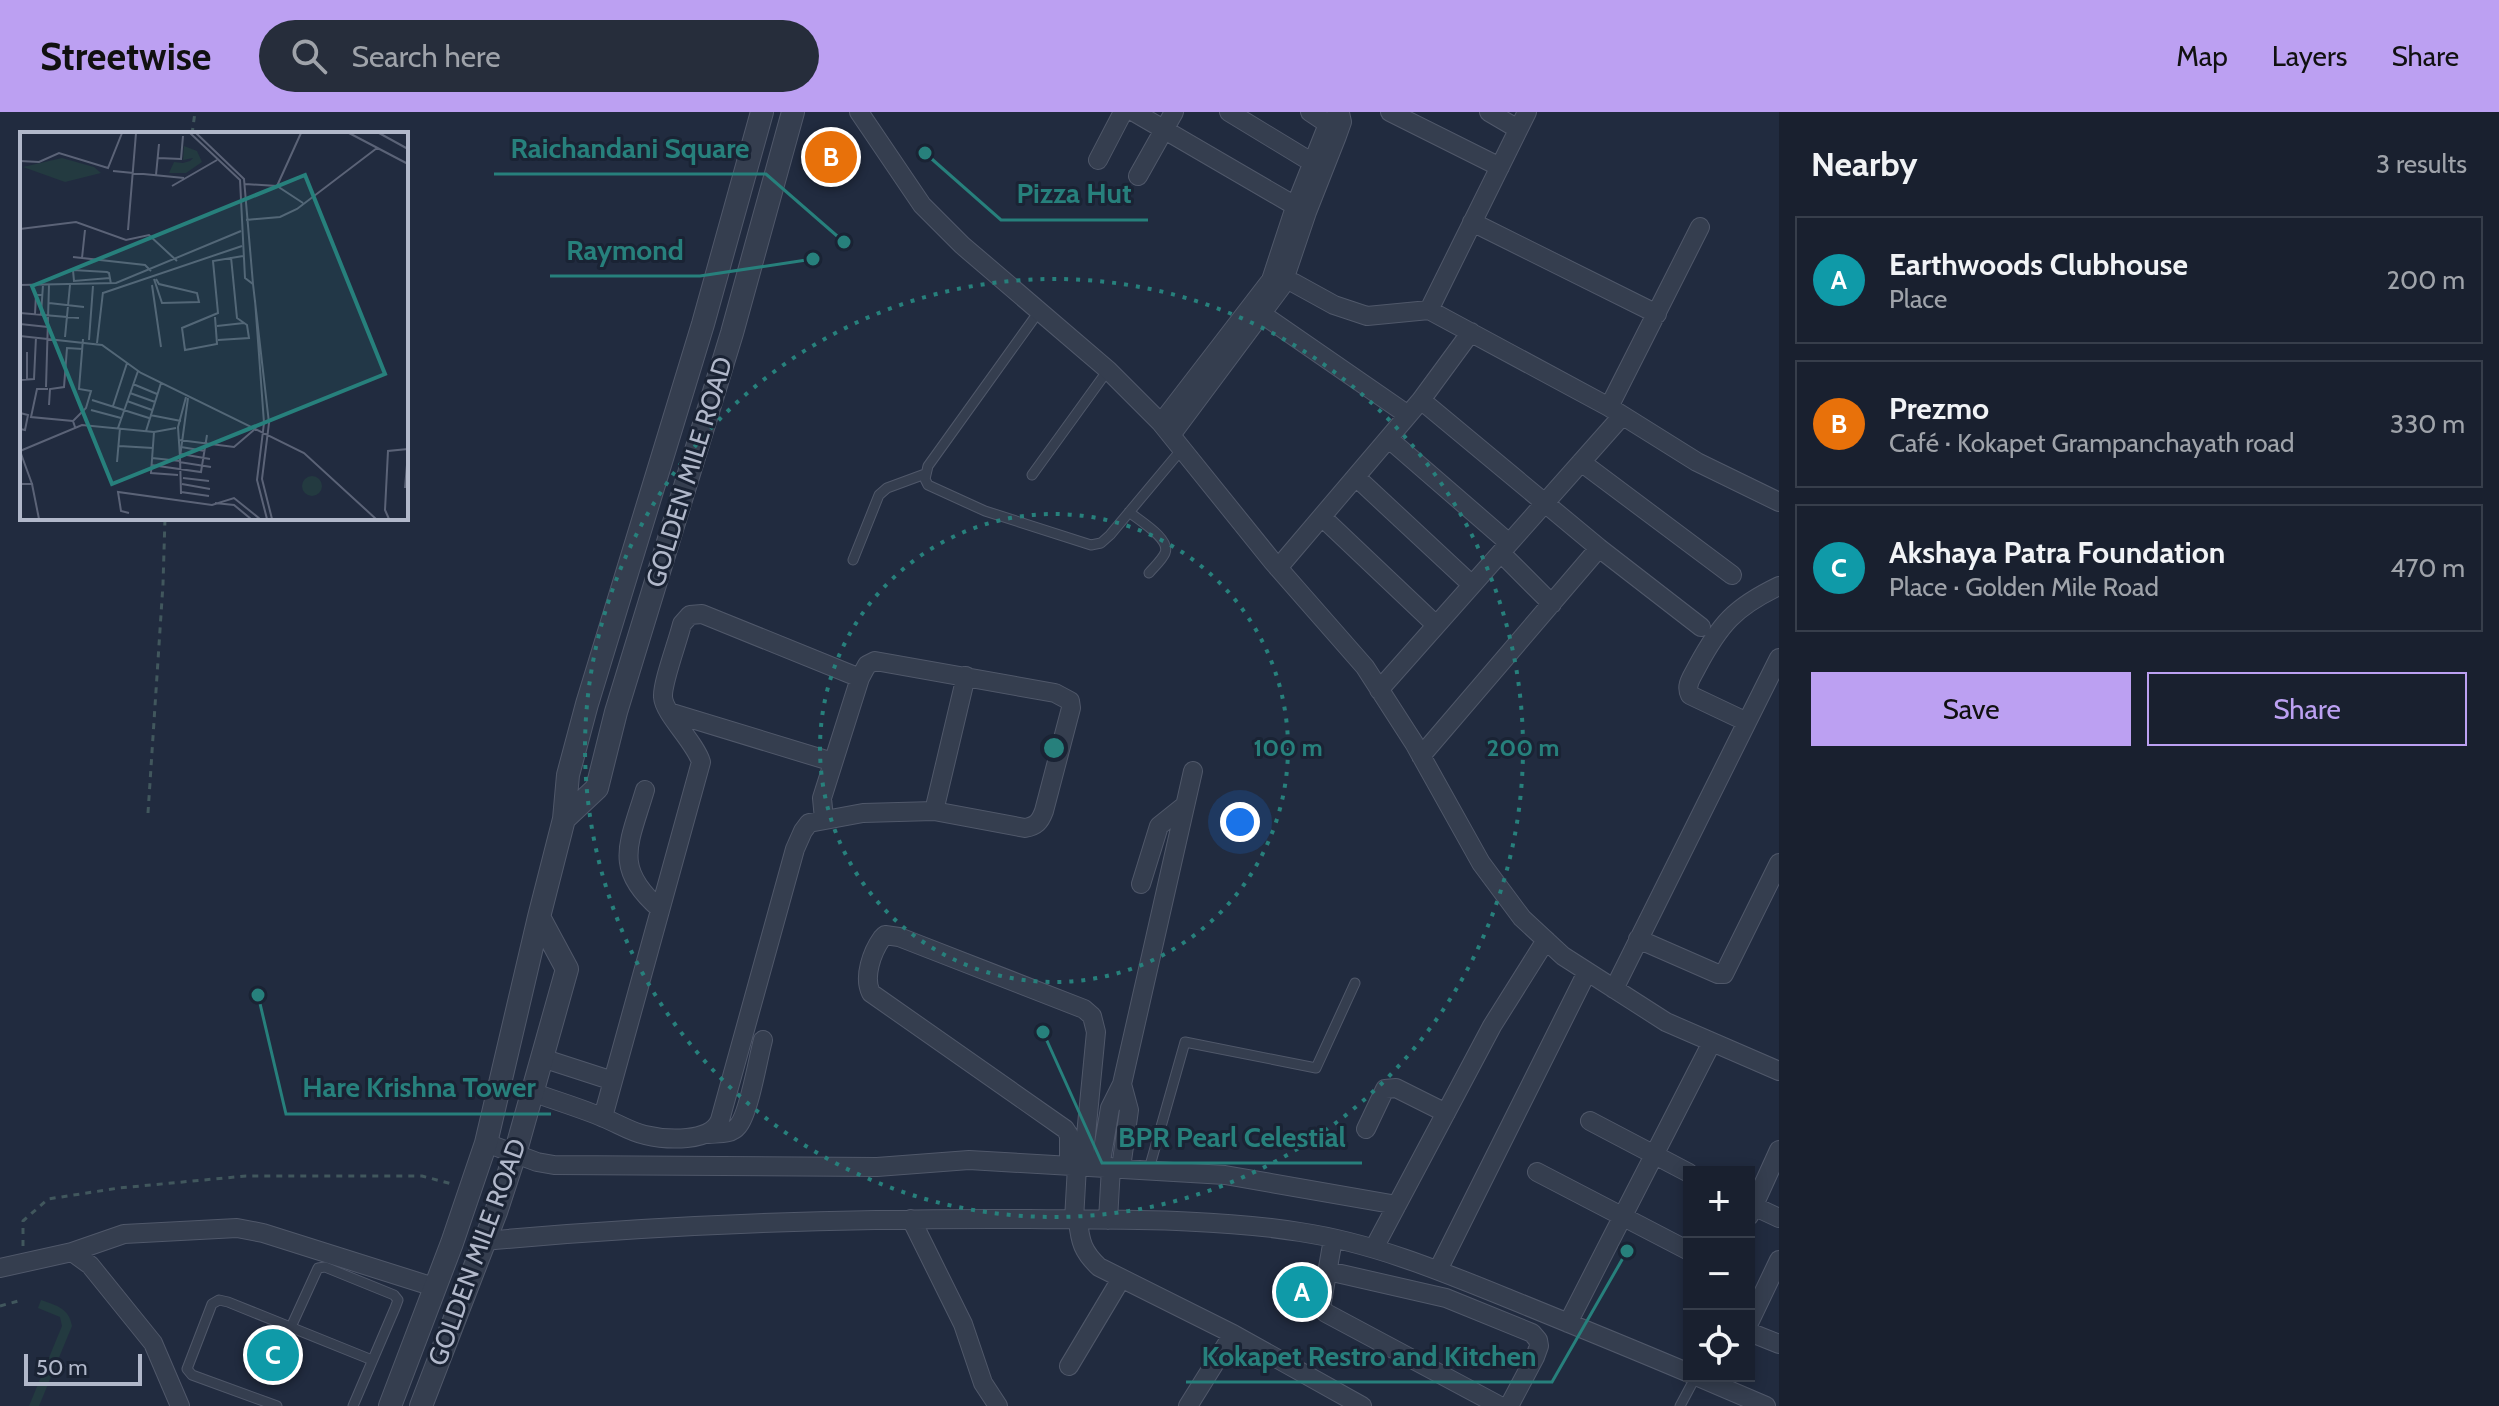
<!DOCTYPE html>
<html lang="en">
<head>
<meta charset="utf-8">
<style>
  :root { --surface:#19202f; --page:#262d3b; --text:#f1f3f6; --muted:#9fa3aa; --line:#373e4b; --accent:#bca0f2 }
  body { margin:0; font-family:Cabin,sans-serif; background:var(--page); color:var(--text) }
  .controls { position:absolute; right:24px; bottom:24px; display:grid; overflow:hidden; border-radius:0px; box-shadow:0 4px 12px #0003 }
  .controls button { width:72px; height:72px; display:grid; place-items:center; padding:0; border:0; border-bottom:2px solid var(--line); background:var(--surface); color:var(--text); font:40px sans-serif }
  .scale { position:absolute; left:24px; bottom:20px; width:118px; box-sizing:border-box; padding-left:8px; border:4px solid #b1b8ca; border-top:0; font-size:22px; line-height:28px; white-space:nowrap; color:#b1b8ca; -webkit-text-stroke:6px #1a2334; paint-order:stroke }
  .you { position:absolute; left:1240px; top:710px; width:28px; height:28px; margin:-20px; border:6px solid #fff; border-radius:50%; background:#1a73e8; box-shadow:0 0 0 12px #1a73e833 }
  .badge { display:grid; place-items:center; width:52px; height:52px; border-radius:50%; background:var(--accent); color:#fff; font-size:26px; font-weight:700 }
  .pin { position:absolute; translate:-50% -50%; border:4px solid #fff; box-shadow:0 2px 8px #0006 }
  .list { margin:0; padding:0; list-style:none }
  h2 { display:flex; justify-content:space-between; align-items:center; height:104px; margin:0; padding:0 32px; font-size:34px }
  h2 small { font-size:26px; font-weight:400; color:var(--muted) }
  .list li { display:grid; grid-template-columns:52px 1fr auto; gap:24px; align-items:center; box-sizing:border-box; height:128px; margin:0 16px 16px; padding:0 16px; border:2px solid var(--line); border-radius:0px }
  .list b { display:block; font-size:30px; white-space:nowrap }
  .list p { margin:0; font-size:26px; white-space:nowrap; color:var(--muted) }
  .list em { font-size:26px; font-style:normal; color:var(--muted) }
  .actions { display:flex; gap:16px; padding:24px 32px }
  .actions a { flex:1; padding:18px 0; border:2px solid var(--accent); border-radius:0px; text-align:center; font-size:28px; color:var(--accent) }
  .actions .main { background:var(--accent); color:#111 }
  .icon { flex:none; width:44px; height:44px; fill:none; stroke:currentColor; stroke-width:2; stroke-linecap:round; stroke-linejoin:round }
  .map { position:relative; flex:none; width:1779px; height:1294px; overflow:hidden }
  header { display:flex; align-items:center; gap:48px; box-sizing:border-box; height:112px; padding:0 40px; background:var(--accent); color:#111 }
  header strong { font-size:38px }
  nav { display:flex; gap:44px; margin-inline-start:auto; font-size:28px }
  .search { width:560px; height:72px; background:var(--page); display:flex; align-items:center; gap:20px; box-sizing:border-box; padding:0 28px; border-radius:44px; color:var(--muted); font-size:30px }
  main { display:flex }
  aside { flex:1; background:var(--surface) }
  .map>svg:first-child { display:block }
</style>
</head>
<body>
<header>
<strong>Streetwise</strong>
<div class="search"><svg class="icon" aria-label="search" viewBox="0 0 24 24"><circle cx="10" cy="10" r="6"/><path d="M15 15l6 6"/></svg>Search here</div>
<nav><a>Map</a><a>Layers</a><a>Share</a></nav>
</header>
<main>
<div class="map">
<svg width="1779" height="1294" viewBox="0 0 1779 1294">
  <rect width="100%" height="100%" fill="#212b3f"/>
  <path fill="#233a40" d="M41,1188c16,6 28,8 31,26l-33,80h-10l33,-80 -2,-9 -22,-9z"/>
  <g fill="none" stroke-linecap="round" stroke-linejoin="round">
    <g stroke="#50586a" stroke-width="11">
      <path id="service" d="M1040,198l-112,156 -3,13 3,6 57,26 106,34 10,-2 9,-8 72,-86
        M1032,363l76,-105
        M1129,400c11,9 42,27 36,41 -3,7 -11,14 -16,20
        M853,448l26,-65 8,-7 38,-14
        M1149,1057l36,-127 131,26 39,-85
        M291,1215l27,-59 7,-1 69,28 4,5 -3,8 -42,98
        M277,1294l-85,-31 -5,-6 25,-65 7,-4 9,2 144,58
        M1680,1294l16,-30"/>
    </g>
    <g stroke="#50586a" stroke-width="20">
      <path id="minor" d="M859,0l63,93 40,40 146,125 53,53 112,139 92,105 49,76 67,120 41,55 41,38 103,66 113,49
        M1134,0l170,99
        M1229,0l84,51
        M1310,0l18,12
        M1390,0l110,55
        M1489,0l29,17
        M1098,48l25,-48
        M1138,64l36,-64
        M1472,110l185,92
        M1294,171l40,22 33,11 62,-6 180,97 88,55 82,40
        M1253,196l155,107
        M1429,198l98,-198
        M1421,288l178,148 102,79
        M1609,295l91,-180
        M1161,311l110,-143 24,-73 33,-83 12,-11 2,9 -5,14 -30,76 -25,74 -111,149
        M1389,327l120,104
        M1581,350l151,113
        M1356,365l116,108
        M1322,405l114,108
        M1501,441l51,51
        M1278,456l143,-168 50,-68
        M1379,578l243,-274
        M669,600l164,50
        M1747,610l32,-64
        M1421,644l178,-208
        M645,678c-16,54 -33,78 15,119
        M934,699l32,-135
        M1141,772l18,-58 25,-20
        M1638,827l80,35h6l55,-111
        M1614,877l133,-267 -57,-27c-5,-10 2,-18 7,-28 23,-43 38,-60 82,-81
        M542,946l71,23
        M532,980c24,9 49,16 72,26 13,5 27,14 41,17 21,5 66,8 75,-15l75,-271 8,-18 6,-8 54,-10 71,-2 91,17c11,-2 15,-6 19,-17l27,-103 -1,-7 -15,-8 -180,-32 -8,4 -7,13 -38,120 2,21
        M603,1005l98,-355c-6,-20 -37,-48 -38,-65 -1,-14 15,-56 19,-73l8,-9 12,-1 158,64
        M1590,1009l99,52
        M1366,1017l19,-40 11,-1 50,25
        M708,1022c10,-1 23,1 30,-8 11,-12 20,-68 25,-86
        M486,1031l51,19 17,3 323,2 92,-7 256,15 172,30
        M1069,1053v-30l-4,-6 -194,-136c-8,-16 1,-41 11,-55l3,-3 14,2 185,72 8,7 4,16 -13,134
        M1100,1055l10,-59 12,-24 71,-313
        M1121,1056l8,-58 -7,-26
        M1537,1060l152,79
        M1749,1092l30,14
        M1749,1104l30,-66
        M911,1107l52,105 20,59 15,23
        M1074,1108l3,-54
        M1078,1108c2,22 5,32 21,47l134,67 129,72
        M1108,1108l3,-53
        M1333,1127l-11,63 -1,5 5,6 174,93
        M485,1129c181,-17 363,-23 544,-22 87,1 185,-1 271,13 74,11 143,40 212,68 59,24 118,48 177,73
        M1374,1136l118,-222 54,-86
        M72,1140l18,13 63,78 27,63
        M0,1156l72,-16 52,-18 113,-6 26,5 171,54
        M1438,1158l149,-298
        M1328,1159l118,27 86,35 6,7 1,6 -4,11 -26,49
        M1568,1211l144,-281
        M1749,1211l30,-63
        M1749,1220l30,12
        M1069,1254l52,-87
        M1696,1264l70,30
        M1188,1294l45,-72"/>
    </g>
    <g stroke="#50586a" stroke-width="24">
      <path id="tertiary" d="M564,707l33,-31 19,-76 116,-379 61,-221
        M539,805l25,-98 4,-44 19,-71 116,-380 59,-212
        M390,1294l62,-163 34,-100 53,-226 28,52 -52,185 -19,58 -75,194"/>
    </g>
    <path stroke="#41575d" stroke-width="3" stroke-dasharray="6 6" stroke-linecap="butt" d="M192,22l3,-22
      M148,701l15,-229 2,-66
      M23,1134v-25l25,-22 71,-11 127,-12h176l30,8
      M0,1194l22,-6"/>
    <use href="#service" stroke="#353e4f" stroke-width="9"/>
    <use href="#minor" stroke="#353e4f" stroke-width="18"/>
    <use href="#tertiary" stroke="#353e4f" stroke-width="22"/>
  </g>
  <g fill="none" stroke="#27807c" stroke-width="4" stroke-dasharray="4 8">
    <circle cx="1054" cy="636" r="234"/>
    <circle cx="1054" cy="636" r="469"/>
  </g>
  <g text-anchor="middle" stroke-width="6" stroke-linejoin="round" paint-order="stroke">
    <g font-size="26" fill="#b1b8ca" stroke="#1a2334">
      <text transform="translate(689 360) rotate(-73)" y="9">GOLDEN MILE ROAD</text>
      <text transform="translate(477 1140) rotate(-70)" y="9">GOLDEN MILE ROAD</text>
    </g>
  </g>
  <g transform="translate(20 20)">
    <rect width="388" height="388" fill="#212b3f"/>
    <path d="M164,14l13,5 5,11 -16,11h-17l5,-11 9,1 7,-2 3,-3 -10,2zM42,26l32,9 7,6 -36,9 -42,-15zM282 354a10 10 0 1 1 20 0a10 10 0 1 1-20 0Z" fill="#233a40"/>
    <path fill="none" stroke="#5b6377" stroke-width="2" d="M170,1l50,47 5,98 8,6 -9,-105 -48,-46M329,1l59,31M359,1l29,16M138,26l23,1 2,-23M0,29l19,1 20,-9 49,15 14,-35M93,39l71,7M136,43l3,-31M225,52l32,2 26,17M152,54l45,-26M257,54l24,-53M226,88l34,-3 17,-8 80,-61M0,97l56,-7 50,18 23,-5 28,26M108,98l8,-97M0,104v26M53,125l72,8 6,6M62,126l3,-28M90,146l-36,3 -1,-11 34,2 2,1 2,11M134,147l8,24 37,-1 -2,-9 -38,-9 -3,-5M233,152l16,139 -7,56 10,40M0,153l96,-2 125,-52M132,153l9,62M83,161l139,-47M235,168l9,123 -7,57 10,39M29,171l35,4M0,181l59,5M15,182l1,-19h6M21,182l2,-29M195,185l2,27 -32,6 -3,-22 36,-15 -5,-52 30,-5M0,192l28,3M197,194l27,-3M0,204l82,9 39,28 163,80 72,66M45,205l5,-52M69,208l4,-54M198,208l31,-2 -2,-13 -10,-7 -6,-61M77,211l6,-51M7,220v28M0,248l14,-1 2,-42M113,252l24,10M26,255l3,-102M28,257h-11l-6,28 42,4M110,261l25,9M166,265l-8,30 2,30 8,-59M72,268l57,18M107,269l25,9M29,273l1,-16 14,-2 3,-39 16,1M93,274l14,-43M71,278l30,8M0,281l8,2 -3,15 -5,-1M130,283l31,6M55,295l-2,-6 13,-13 5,-17 -12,-2 4,-50M98,296l20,-57M126,299l15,-48M134,300l-3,41 27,2M159,308l55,7 21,-18M99,314l34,2M161,315l24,4M0,319l62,-26 72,7 22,-4M0,319l12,33h-12M161,322l29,5M160,325l1,37M132,326l28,3M97,330l3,-34M159,330l32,5M131,333l50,7 6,-37M163,346l26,3M12,352l7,35M162,352l28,5M385,356l3,-35M161,360l28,4M195,371l19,2 17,14M109,381l-8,-2 -3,-19 94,13 22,-7 26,21M369,387l-4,-9 3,-59 20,-2"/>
    <path fill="#27807c" fill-opacity="0.15" stroke="#27807c" stroke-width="4" d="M285,43l80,199 -273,110 -80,-198z"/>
    <rect width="388" height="388" fill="none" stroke="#b1b8ca" stroke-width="4"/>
  </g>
  <circle cx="1054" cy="636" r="12" fill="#27807c" stroke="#1a2334" stroke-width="4"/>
  <g font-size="24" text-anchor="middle" font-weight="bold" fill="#27807c" stroke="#1a2334" stroke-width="6" stroke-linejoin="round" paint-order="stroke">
    <text x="1288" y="644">100 m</text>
    <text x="1523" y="644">200 m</text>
  </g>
  <path fill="none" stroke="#27807c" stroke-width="3" d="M844 130L766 62H494M925 41L1001 108H1148M813 147L700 164H550M258 883L286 1002H551M1043 920L1102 1051H1362M1627 1139L1552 1270H1186"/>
  <g fill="#27807c" stroke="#1a2334" stroke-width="3">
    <circle cx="844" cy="130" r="8"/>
    <circle cx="925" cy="41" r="8"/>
    <circle cx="813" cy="147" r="8"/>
    <circle cx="258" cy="883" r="8"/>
    <circle cx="1043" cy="920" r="8"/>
    <circle cx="1627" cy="1139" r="8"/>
  </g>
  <g font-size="28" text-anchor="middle" font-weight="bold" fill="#27807c" stroke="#1a2334" stroke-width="6" stroke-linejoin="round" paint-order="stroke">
    <text x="630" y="46">Raichandani Square</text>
    <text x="1074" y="91">Pizza Hut</text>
    <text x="625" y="148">Raymond</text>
    <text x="419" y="985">Hare Krishna Tower</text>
    <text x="1232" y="1035">BPR Pearl Celestial</text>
    <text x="1369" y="1254">Kokapet Restro and Kitchen</text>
  </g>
</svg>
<div class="controls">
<button>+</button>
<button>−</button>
<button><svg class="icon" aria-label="locate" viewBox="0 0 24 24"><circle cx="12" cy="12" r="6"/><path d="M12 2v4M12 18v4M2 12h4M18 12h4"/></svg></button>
</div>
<div class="scale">50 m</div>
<div class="you"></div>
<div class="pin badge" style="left:1302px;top:1180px;background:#0f9aa8">A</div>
<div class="pin badge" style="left:831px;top:45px;background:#e8710a">B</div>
<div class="pin badge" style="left:273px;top:1243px;background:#0f9aa8">C</div>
</div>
<aside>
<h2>Nearby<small>3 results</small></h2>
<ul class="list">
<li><span class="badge" style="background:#0f9aa8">A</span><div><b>Earthwoods Clubhouse</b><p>Place</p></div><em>200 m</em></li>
<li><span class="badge" style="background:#e8710a">B</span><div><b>Prezmo</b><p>Café · Kokapet Grampanchayath road</p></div><em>330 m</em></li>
<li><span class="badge" style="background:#0f9aa8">C</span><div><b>Akshaya Patra Foundation</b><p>Place · Golden Mile Road</p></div><em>470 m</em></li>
</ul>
<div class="actions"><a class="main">Save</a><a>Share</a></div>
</aside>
</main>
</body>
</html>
